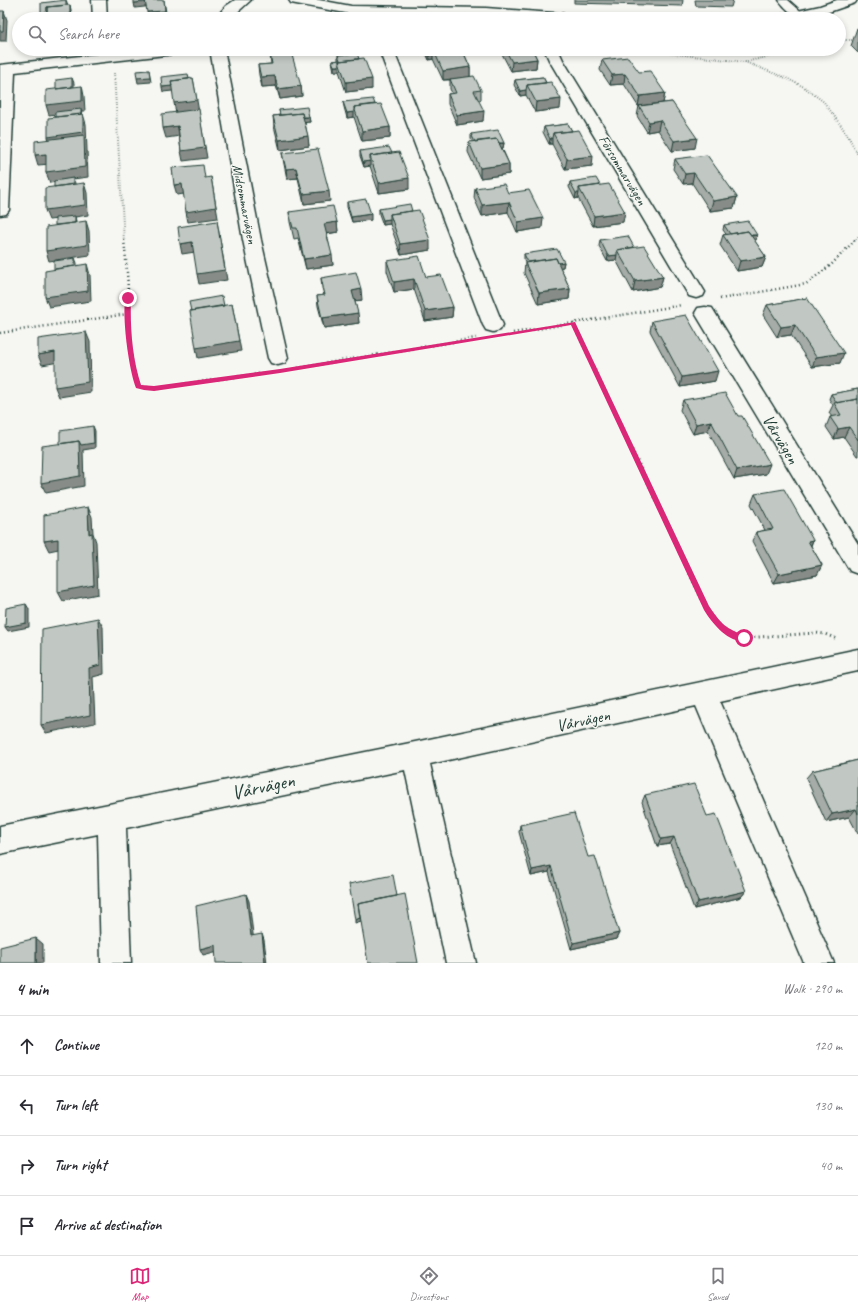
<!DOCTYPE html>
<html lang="en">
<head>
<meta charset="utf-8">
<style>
  :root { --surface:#fff; --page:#f2f2f3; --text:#2b2b33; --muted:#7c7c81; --line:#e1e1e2; --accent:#db2777 }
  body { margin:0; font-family:Caveat,sans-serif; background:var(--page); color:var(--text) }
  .stop { position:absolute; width:12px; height:12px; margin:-9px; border:3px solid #db2777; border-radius:50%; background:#fff }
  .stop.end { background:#db2777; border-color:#fff; box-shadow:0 1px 4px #0008 }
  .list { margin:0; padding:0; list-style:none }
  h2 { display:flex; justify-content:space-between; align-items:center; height:52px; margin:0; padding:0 16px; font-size:17px }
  h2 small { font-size:13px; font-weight:400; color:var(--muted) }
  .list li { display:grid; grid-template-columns:26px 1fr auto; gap:12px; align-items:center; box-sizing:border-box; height:60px; padding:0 16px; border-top:1px solid var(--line) }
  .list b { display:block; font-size:15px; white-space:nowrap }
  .list em { font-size:13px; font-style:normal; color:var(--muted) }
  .icon { flex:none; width:22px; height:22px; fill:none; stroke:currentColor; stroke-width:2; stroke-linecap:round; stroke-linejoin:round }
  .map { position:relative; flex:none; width:858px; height:963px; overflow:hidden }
  .search { position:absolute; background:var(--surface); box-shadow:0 2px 6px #0003; left:12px; right:12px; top:12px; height:44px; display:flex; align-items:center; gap:10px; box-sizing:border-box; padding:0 14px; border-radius:22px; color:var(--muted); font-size:15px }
  .sheet { height:292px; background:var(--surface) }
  nav { display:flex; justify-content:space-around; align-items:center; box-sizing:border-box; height:56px; border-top:1px solid var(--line); background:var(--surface); font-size:11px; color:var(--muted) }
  nav a { display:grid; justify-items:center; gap:2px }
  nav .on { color:var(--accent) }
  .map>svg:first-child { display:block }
</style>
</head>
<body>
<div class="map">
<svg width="858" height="963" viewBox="0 0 858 963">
  <rect width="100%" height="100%" fill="#f6f6f2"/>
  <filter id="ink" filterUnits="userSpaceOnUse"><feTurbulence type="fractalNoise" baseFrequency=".025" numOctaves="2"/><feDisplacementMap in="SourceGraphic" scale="8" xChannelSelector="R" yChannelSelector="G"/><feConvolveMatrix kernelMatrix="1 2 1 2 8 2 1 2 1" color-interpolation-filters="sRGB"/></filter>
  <g filter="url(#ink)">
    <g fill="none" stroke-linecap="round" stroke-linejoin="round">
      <g stroke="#1f3d34" stroke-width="3">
        <path id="lane" d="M779,0h9l17,15 -4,3c-9,-3 -17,-11 -22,-18z"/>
      </g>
      <g stroke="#1f3d34" stroke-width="3">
        <path id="street" d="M92,0h14l1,19h-14z
          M235,0h16l-21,19h-15l11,-13z
          M289,0h30l32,6 135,2 93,7 5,1 2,3h-62l-38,-3 -135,-2 -55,-10 -5,-1z
          M837,0h20l-2,3 -26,9 -31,7h-25l2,-3 45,-10z
          M143,49h47l-2,3 -5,1 -168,19 -6,138 -3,4 -6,1v-150z
          M210,49h14l37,191 27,118 -3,5 -7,2 -7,-2 -3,-5 -25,-118z
          M377,49h15l3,5 108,271 -3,5 -7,2 -7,-2 -3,-5 -102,-270z
          M544,49h14l5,11 142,232 -2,4 -7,2 -7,-2 -140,-236z
          M705,307l7,1 146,236v30l-8,-3 -155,-258 3,-5z
          M858,649v22l-138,30 114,262h-30l-108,-257 -266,58 46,199h-30l-41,-193 -279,58 5,135h-30l-3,-129 -98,20v-28l415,-84z"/>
      </g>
      <path stroke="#1f3d34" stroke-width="2" stroke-dasharray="0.5 2" stroke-linecap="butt" d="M839,40h19
        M633,49l112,13 41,16 18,9 20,15 23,32 11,21
        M745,62l56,-13
        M114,73l10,168
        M854,241l4,-4"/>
      <path stroke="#1f3d34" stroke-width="2.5" stroke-dasharray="1 3" stroke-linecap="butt" d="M124,240c2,19 4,39 4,58 0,29 1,60 10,88l16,2 111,-15
        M720,299l86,-15 25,-19 24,-25
        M573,323l108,231
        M0,333l127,-19
        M513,333l169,-28
        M298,368l178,-30"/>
      <path stroke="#1f3d34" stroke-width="3" stroke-dasharray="1 3.5" stroke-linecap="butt" d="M680,553l26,55 9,14 13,11 16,5 72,-5 9,1 12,5"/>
      <use href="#lane" fill="#f6f6f2" fill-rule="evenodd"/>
      <use href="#street" fill="#f6f6f2" fill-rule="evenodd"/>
    </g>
    <path fill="#a6aca8" stroke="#1f3d34" d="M574,0h109l-1,6 -108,-3z
      M695,0h38l-2,7 -35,-1z
      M857,28h1v25l-7,-7z
      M424,49h38l8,18v10l11,13v10h-3l5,21 -26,4 -9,-21v-10l4,-1 -2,-4v-9h-7l-10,-21 -4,1z
      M494,49h38l5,10 -1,9 -25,3 -10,-19 -5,1z
      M270,54l31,32 1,10 -22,3 -4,-13 -14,1 -3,-12 -1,-10 13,-1z
      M338,55l21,4 13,30 -26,3 -7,-21h-5l-2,-10h6z
      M602,60l63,33 -2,10 -25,3 -14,-22 -14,1 -10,-15z
      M543,77l17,32 -25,3 -9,-17 -6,1 -6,-11 1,-5z
      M343,102l32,2 15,23v11l-28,3 -8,-24 -7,1 -3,-11z
      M672,102l23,46 -23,3 -14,-21 -11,2 -10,-16 2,-10z
      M279,110l30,7 1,5h-5l4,24 -29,4 -6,-24 -1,-10 7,-1z
      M568,124l24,42 -27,3 -13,-25h-3l-6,-12 1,-5z
      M471,134l33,9 -1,5h-1l7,16v10l-29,4 -12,-26 1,-10h3l-1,-3z
      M360,151l32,2 17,36 -30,4 -9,-27 -6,1 -4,-11z
      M282,153l48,48 -26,3 -6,-26 -11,1 -3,-15z
      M675,159l62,38 -3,11 -24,3 -18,-28 -9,1 -10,-15z
      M570,182l30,3 23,37 -30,4 -15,-28 -3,1 -6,-12z
      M475,188l33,5 34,35 -25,4 -9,-20 -26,4 -8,-18z
      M347,202l24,18 -19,2 -5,-15z
      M379,209l33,2 18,39 -29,5 -11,-31 -7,1 -4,-11z
      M289,212l48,10 1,10 -11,2 6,31 -27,4 -8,-31 -4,1 -4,-17z
      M724,225l33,10 -1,5h-2l12,17 -4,10 -25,4 -17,-26 3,-10 3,-1 -3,-4z
      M600,240l34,7 29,30 -3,10 -27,5 -17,-32 -9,1 -8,-15z
      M524,254l40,8 -1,5h-3l10,22 -1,10 -31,5 -14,-31 1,-10 -1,-4z
      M387,261l66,46 -1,10 -27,4 -11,-32 -20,3 -7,-21z
      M321,278l41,22 -7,1 4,22 -35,5 -6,-22 -1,-10 7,-1 -2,-7z
      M807,298l33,65 -28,4 -21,-32 -14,2 -14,-22 4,-10z
      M652,321l63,60 -35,6 -30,-56z
      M858,389v67h-1l-13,-19 -10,2 -8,-12 4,-10h2l-3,-4 4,-8 -4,-6 2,-5z
      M683,400l55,16 28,58 -32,5 -26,-48 -15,3 -13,-24z
      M755,494l58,46 -2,6 11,19 -5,10 -43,8 -22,-42 4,-9 9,-2 -14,-26z
      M858,760v74l-9,-17 -23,5 -20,-44 6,-7z
      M645,795l101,96 -5,6 -47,12 -24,-65 -13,2 -15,-44z
      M520,825l68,32 31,76 -3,6 -45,10 -22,-77 -18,4 -12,-44z"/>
    <path fill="#878c88" stroke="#1f3d34" d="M66,0l2,5v10l-26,3 -1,-5z
      M162,0l1,5 -28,3 -1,-5z
      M164,0l3,19h-19l-1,-7z
      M70,5l2,10v4h-2z
      M4,11l3,9 -1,21h-6v-10z
      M496,49h5v3l-5,1z
      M433,54v5l-4,1v-5z
      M537,59l-1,9 -25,3 1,-9z
      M334,66h5v5h-5z
      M470,67v10l-27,3v-9z
      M149,70l2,12 -13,1 -1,-5z
      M625,74l-1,10 -14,1 2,-10z
      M275,76l1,10 -14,1 -1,-10z
      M72,78l2,5v14l-16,2z
      M193,78l14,80 -24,3 -2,-10 -5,-38 -2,-10z
      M372,79v10l-26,3v-10z
      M190,84l1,5 -28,3 -1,-5z
      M82,86l2,10 1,15h-4l1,3 -1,5v-8l-32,4 -3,-10z
      M301,86l1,10 -22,3 -2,-10z
      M526,90v5l-6,1v-5z
      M665,93l-2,10 -25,3 2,-10z
      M561,99l-1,10 -25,3 1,-10z
      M484,111l-1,10 -26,4v-10z
      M354,112v5l-7,1v-5z
      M83,114l3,10 2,53 -15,2 2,4v12l-19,2 17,-18 -23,4 -4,-11 5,-25 -3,-10z
      M309,117l1,5 -28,3 -1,-5z
      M660,120l-2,10 -11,2 2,-10z
      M178,126l2,10 -14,2 -3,-10z
      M390,127v11l-28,3v-10z
      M308,136l1,10 -29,4 -1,-10z
      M552,138v6h-3l1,-5z
      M697,138l-2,10 -23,3 2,-10z
      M504,143l-1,5 -26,3v-5z
      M46,154l4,10 -12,1 -3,-10z
      M593,156l-1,10 -27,3 2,-10z
      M370,161v5l-6,1 -1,-5z
      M509,164v10l-29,4v-10z
      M296,168l2,10 -11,1 -1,-10z
      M694,173l-2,10 -9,1 2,-10z
      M211,177l7,41 -30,4 -2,-10z
      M409,178v11l-30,4v-10z
      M84,183l3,10 1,22 -13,2 1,4 1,12 -2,-5v-11l-26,3 -4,-10z
      M182,184l2,10 -7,1 -3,-10z
      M329,191l1,10 -26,3 -1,-10z
      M576,193h3l-1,5 -3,1z
      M737,197l-3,11 -24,3 3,-10z
      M509,202l-1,10 -26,4v-11z
      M625,212l-2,10 -30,4 1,-10z
      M371,214v6l-19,2 -1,-5z
      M543,218l-1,10 -25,4 1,-10z
      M390,219v5l-7,1v-5z
      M86,221l3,10 1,24 -41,6 -3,-10z
      M217,221l10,59 -28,4 -2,-10z
      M337,222l1,10 -13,2 -1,-10z
      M757,235l-1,5 -24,3 1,-5z
      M430,240v10l-29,5 -1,-11z
      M192,242l3,10 -13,2 -2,-10z
      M332,255l1,10 -27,4 -2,-10z
      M617,255l-1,5 -9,1 1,-5z
      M766,257l-4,10 -25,4 3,-10z
      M75,258l2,5v14l-23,-3z
      M564,262l-1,5 -33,5v-5z
      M87,264l3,11 1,26 -42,6 -4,-10z
      M663,277l-3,10 -27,5 2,-11z
      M414,279v10l-20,3v-10z
      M361,289l1,11 -9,1 -1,-10z
      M570,289l-1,10 -31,5 1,-11z
      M232,304l9,47 -43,7 -2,-10z
      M453,307l-1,10 -27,4v-10z
      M358,313l1,10 -35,5 -2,-10z
      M795,325l-4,10 -14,2 4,-10z
      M86,332l4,10 1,50 -32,5 -4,-10z
      M55,352l4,10 -17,3 -4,-10z
      M844,353l-4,10 -28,4 4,-10z
      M718,371l-3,10 -35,6 2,-10z
      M711,421l-3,10 -15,3 3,-10z
      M93,426l2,5v17l-12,2 1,36 -38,7 -5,-10z
      M849,427l-5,10 -10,2 4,-10z
      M770,464l-4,10 -32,5 3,-9z
      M88,507l4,10 1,16 3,9 2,52 -35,7 -5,-9 31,-58z
      M58,539l5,9 -14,3 -5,-10z
      M813,540l-4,10 -1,-9z
      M822,565l-5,10 -43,8 5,-9z
      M26,604l3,5v18l-21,4 -3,-4z
      M98,618l5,9 1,47 -11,3 2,46 -49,10 -5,-8 48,-57z
      M856,809l-7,8 -23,5 6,-8z
      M674,837l-4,7 -13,2 4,-7z
      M551,866l-2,6 -18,4 1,-6z
      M746,891l-5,6 -47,12 4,-7z
      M246,894l3,7 5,41 -3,-6z
      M360,918l1,3 -6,2v-3z
      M619,933l-3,6 -45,10 2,-6z
      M262,934l2,6 3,23h-2z
      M36,938l7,6v19h-7z
      M215,945l3,6 -15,4 -3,-6z"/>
    <path fill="#c1c8c3" stroke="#1f3d34" d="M66,0v5l-19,2v5l-6,1v-10z
      M134,0h11l1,2 -12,1z
      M145,0h19l1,11 -18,1z
      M70,5v14h-23v-12z
      M0,11h4l-1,20h-3z
      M426,49h10h-3v5l-4,1z
      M433,49h29l8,18 -27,4z
      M505,49h27l5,10 -25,3z
      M291,52l10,34 -23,3 -3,-13 -14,1 -3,-12 14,-1 -2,-10z
      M357,53l2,6 -20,2v5h-5l-2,-5 8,-1 -2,-5z
      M628,57l11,15 11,-1 15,22 -25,3 -15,-22 -13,1 -10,-15z
      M364,58l8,21 -26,3 -7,-21z
      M149,70l1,7 -13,1 -1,-7z
      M188,74l1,5 -18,2 1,5 -10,1 -1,-10z
      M474,76l7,14 -7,1 10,20 -27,4 -9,-21 8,-1 -6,-14z
      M543,77l3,6 -19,2 -1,5 -6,1 -5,-11z
      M72,78v9l-16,2v-9z
      M193,78l4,22 -23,3 -3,-22z
      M551,82l10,17 -25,3 -9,-17z
      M82,86v15l-36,4v-15z
      M373,99l2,5 -21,3v5l-7,1 -4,-11z
      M672,102l25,36 -23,3 -14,-21 -11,2 -10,-16z
      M381,104l9,23 -28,4 -8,-24z
      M307,107l2,10h-6l-1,-4 -22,2 -1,-5z
      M81,109v5l-26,3v-5z
      M199,109l6,39 -24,3 -3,-25 -15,2 -1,-14z
      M302,113l6,23 -29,4 -6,-24z
      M83,114v18l-35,5v-19z
      M568,124l4,7 -19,2 -1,5 -2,1 -6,-12z
      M498,130l6,13h-5l-2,-4 -22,3 -4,-8z
      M579,130l14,26 -26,3 -14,-26z
      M84,135l1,32 -39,5v-18l-11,1v-14z
      M497,139l12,25 -29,4 -11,-26z
      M389,147l3,6 -22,3v5l-7,1 -3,-11z
      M318,149l11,42 -26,3 -7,-26 -10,1 -4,-16z
      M399,152l10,26 -30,5 -9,-27z
      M707,155l30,42 -24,4 -19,-28 -9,1 -10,-15z
      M203,165l2,13 6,-1 5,30 -30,5 -4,-28 -8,1 -2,-17z
      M73,178v6l-19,3v-6z
      M596,178l4,7 -21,3v5h-3l-6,-11z
      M84,183l1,22 -40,5v-22z
      M504,184l4,9 21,-3 14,28 -25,4 -9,-20 -27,3 -7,-17z
      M609,184l16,28 -31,4 -15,-28z
      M366,199l5,15 -20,3 -4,-15z
      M410,204l2,7 -22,3v5l-7,1 -4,-11z
      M333,206l4,16 -13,2 8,31 -28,4 -7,-31h-4l-4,-16z
      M419,210l11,30 -30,4 -10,-30z
      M75,216v7l-20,2v-7z
      M86,221l1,24 -41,6v-24z
      M217,221l8,49 -28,4 -5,-32 -12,2 -2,-17z
      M748,221l9,14h-6l-3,-4 -18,3 -6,-9z
      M748,231l18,26 -26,4 -17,-26z
      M628,236l6,11 -17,3v5l-9,1 -8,-16z
      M644,246l19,31 -28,4 -18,-31z
      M557,249l7,13 -6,1 -2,-5 -28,4 -4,-8z
      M419,256l7,21 15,-2 12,32 -28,4 -11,-32 -20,3 -7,-21z
      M75,258v8l-21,3v-8z
      M556,258l14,31 -31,4 -14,-30z
      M87,264l1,27 -43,6v-26z
      M356,272l5,17 -9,2 6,22 -36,5 -5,-22 8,-1 -4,-17z
      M222,296l2,10 -33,5 -2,-9z
      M807,298l37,55 -28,4 -21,-32 -14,2 -14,-22z
      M232,304l7,37 -43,7 -6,-37z
      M686,315l32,56 -36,6 -30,-56z
      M86,332l2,50 -33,5v-35l-17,3v-16z
      M858,389v10l-21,4 -6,-9z
      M725,393l13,23h4l28,48 -33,6 -26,-49 -15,3 -13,-24z
      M858,399v41l-9,-13 -11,2 -8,-12 11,-2 -7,-12z
      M93,426l1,17 -13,2 -2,-4 -19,3v-13z
      M79,441l1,35 -39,7 1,-37z
      M784,489l29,51 -5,1 14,24 -43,9 -23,-42 17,-3 -18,-35z
      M88,507l1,27 3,-1 2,52 -36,7v-53l-14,2v-26z
      M26,604v19l-21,4 1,-19z
      M98,618l2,47 -11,3 1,47 -49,10 1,-96z
      M858,760v54l-2,-5 -24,5 -20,-43z
      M694,784l13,32 9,-2 30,77 -48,11 -24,-65 -13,2 -16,-44z
      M574,813l14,44 7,-1 24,77 -46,10 -22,-77 -19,4 -12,-45z
      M393,875l4,21 -39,8 2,14 -5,2 -6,-36z
      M246,894l5,42 11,-2 3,29h-49l-1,-18 -15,4 -4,-43z
      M405,894l13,69h-50l-10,-59z
      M36,938v25h-36v-16z"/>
  </g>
  <path fill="#db2777" d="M126,296l5,2c-1,28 1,59 10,87l13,1 126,-17 295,-47 134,284c12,18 17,23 38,30v4c-18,5 -35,-17 -43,-30l-133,-285 -291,48 -126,18 -10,-1 -8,-2c-7,-17 -15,-75 -10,-92z"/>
  <g text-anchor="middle" stroke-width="3" stroke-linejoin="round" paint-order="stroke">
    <g font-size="14" fill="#1f3d34" stroke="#f6f6f2">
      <text transform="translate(623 170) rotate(59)" y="5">Försommarvägen</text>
      <text transform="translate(245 204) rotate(79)" y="5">Midsommarvägen</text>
    </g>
    <g font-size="17" fill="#1f3d34" stroke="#f6f6f2">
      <text transform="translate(781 439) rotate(59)" y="6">Vårvägen</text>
      <text transform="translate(583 720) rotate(-12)" y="6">Vårvägen</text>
    </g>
    <g font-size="20" fill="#1f3d34" stroke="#f6f6f2">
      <text transform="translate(263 786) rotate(-12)" y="7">Vårvägen</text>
    </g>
  </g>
</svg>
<div class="stop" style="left:744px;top:638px"></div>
<div class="stop end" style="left:128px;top:298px"></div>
<div class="search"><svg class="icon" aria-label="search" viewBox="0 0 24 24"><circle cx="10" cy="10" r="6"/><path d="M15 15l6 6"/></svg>Search here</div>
</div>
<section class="sheet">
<h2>4 min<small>Walk · 290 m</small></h2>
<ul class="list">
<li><svg class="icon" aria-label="ahead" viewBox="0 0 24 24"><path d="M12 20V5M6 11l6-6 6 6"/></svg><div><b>Continue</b></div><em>120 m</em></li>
<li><svg class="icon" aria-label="left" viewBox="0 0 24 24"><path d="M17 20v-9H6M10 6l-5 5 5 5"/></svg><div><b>Turn left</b></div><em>130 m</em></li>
<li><svg class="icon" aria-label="right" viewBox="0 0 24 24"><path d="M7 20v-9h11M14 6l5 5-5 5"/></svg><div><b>Turn right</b></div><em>40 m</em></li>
<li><svg class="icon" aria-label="arrive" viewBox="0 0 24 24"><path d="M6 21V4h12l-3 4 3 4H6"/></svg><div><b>Arrive at destination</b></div></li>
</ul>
</section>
<nav>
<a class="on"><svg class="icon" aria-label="map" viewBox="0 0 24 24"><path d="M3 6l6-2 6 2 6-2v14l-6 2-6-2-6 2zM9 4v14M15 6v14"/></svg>Map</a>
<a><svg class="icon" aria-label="directions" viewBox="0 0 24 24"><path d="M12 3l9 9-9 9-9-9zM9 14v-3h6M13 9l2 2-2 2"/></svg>Directions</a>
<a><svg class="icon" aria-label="saved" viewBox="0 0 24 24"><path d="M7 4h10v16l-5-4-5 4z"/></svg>Saved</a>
</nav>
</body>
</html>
